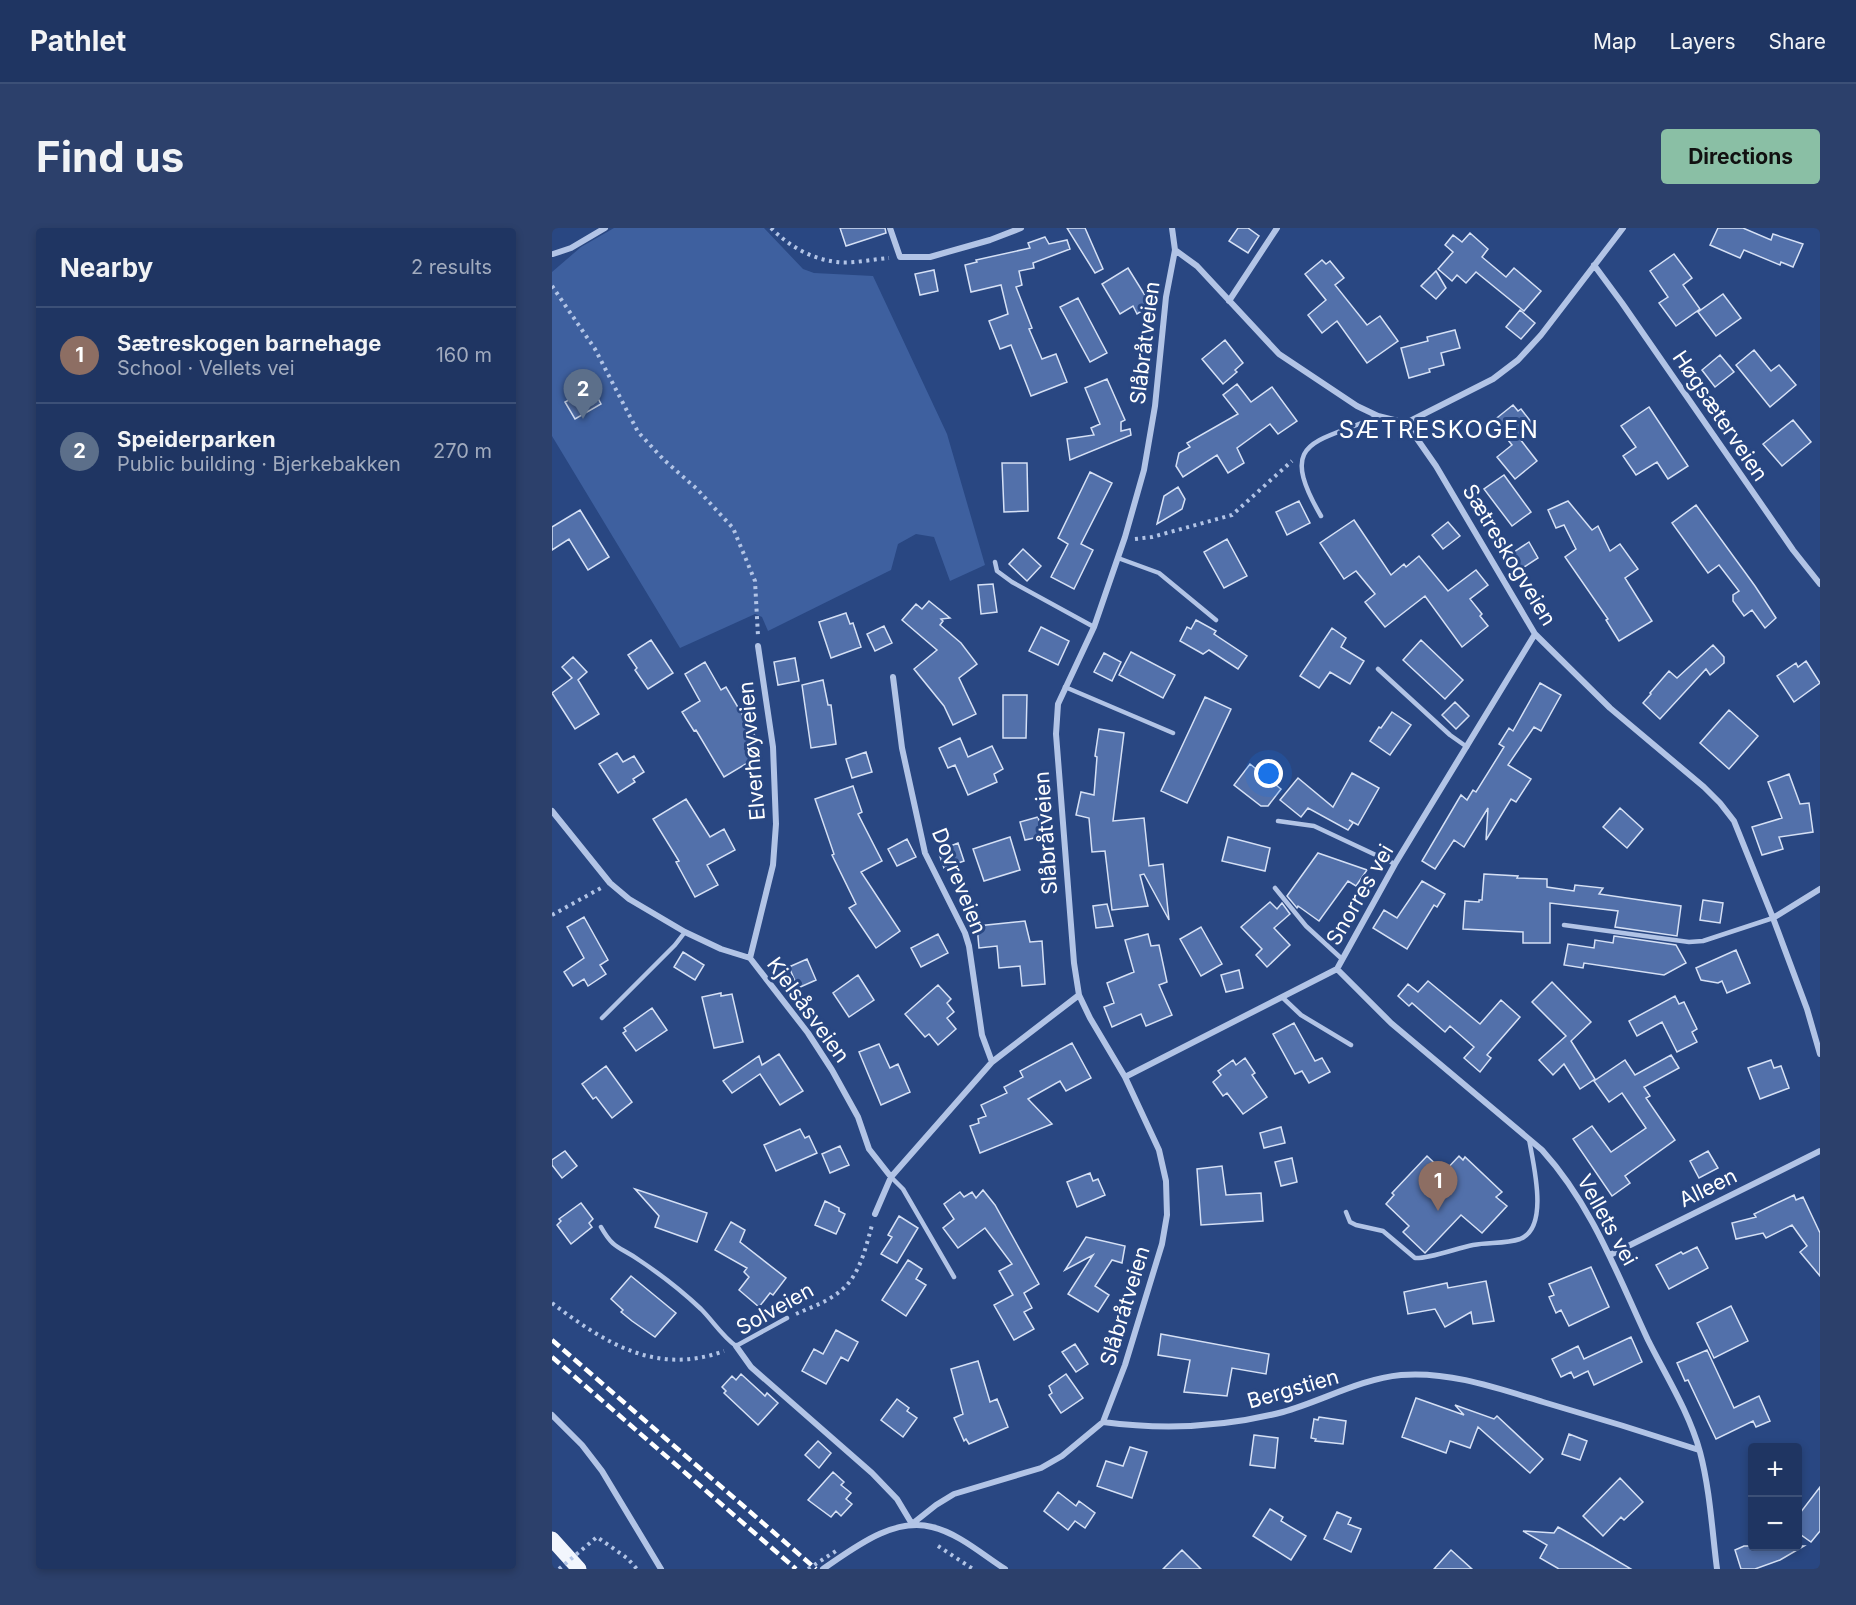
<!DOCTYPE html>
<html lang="en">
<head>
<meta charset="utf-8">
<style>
  :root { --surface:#1f3562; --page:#2c406b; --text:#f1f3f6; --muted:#a1abbe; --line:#3c5077; --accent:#8abfa5 }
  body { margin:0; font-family:Inter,sans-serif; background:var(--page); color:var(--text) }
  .controls { position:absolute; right:18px; bottom:18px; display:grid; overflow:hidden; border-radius:6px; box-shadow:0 3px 9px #0003 }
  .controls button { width:54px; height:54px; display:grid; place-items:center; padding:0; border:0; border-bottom:2px solid var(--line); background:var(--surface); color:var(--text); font:30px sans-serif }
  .you { position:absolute; left:717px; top:546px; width:21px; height:21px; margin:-15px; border:4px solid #fff; border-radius:50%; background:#1a73e8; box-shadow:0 0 0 9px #1a73e833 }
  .badge { display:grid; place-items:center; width:39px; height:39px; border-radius:50%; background:var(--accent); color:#fff; font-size:20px; font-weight:700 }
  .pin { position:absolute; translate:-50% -50px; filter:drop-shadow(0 2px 3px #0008) }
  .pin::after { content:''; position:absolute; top:32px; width:21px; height:18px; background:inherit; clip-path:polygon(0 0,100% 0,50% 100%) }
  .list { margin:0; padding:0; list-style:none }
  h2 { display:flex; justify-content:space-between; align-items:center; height:78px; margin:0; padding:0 24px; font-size:26px }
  h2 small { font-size:20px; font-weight:400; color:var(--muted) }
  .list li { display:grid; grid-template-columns:39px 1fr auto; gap:18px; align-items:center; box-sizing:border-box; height:96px; padding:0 24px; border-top:2px solid var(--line) }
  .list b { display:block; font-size:22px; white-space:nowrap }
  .list p { margin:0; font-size:20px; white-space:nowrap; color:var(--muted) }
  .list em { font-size:20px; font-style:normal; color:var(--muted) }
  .map { position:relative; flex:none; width:1268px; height:1341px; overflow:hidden; border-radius:6px }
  header { display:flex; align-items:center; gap:36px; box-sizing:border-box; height:84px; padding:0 30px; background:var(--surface); border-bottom:2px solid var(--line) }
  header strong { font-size:28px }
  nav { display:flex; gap:33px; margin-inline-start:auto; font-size:21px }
  .intro { display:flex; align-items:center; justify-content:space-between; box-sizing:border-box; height:144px; padding:0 36px }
  h1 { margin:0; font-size:42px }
  .button { padding:15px 27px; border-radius:6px; background:var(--accent); color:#111; font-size:21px; font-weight:700 }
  main { display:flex; gap:36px; padding:0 36px }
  aside { flex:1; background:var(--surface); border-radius:6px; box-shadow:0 3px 9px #0003 }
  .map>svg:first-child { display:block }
</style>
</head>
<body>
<header>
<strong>Pathlet</strong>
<nav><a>Map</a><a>Layers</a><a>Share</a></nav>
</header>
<div class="intro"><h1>Find us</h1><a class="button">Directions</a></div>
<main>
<aside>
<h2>Nearby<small>2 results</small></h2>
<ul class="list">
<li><span class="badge" style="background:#8d6e63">1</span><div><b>Sætreskogen barnehage</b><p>School · Vellets vei</p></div><em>160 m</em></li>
<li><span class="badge" style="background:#5c6f8a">2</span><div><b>Speiderparken</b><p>Public building · Bjerkebakken</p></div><em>270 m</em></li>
</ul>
</aside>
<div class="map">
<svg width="1268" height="1341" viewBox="0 0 1268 1341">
  <rect width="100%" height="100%" fill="#294782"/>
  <path fill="#3e609f" d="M62,0h150l39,41 11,4 59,3 74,158 38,131 -35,16 -16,-44 -18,-3 -18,10 -7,26 -123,61 -6,-14 -7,-3 -75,34 -128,-212v-164l29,-25z"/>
  <path fill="#5270aa" stroke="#d5e0f5" stroke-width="1.5" d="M288,0h45l1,5 -40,13z
    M515,0h18l18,41 -8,4z
    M686,0h10l11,8 -11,17 -19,-12z
    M1166,0h25l28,12 2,-6 30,10 -10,23 -12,-5 -1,3 -36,-15 -4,8 -30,-13z
    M918,5l18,16 -6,8 24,20 8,-9 27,23 -17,20 -48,-39 -10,11 -9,-8 -5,6 -14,-12 15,-17 -8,-7 8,-10 9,7z
    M493,9l4,7 18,-4 3,9 -37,14 1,5 -15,3 3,14 -6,2 16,41 -3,1 13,30 14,-5 11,28 -36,14 -20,-51 -11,4 -11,-28 19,-7 -7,-29 -30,7 -6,-27 12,-3 -1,-2 54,-12 -2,-5z
    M1122,26l18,24 -9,7 17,24 -24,17 -17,-23 9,-6 -18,-26z
    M770,32l4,4 4,-3 14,17 -9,7 32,40 13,-9 18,25 -31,22 -30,-42 -15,12 -14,-18 18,-15 -21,-26z
    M576,40l23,37 -14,9 -4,-8 -13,8 -18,-30z
    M382,42l4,21 -18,4 -5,-21z
    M884,43l10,17 -10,11 -15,-13z
    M1171,66l18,24 -25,18 -18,-24z
    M526,70l29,55 -17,9 -30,-55z
    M968,82l15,13 -14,16 -15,-12z
    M903,102l5,18 -19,5 3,12 -15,4 1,3 -21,6 -8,-30 27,-7 -1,-4z
    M673,112l18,23 -8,7 2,2 -14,12 -21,-25z
    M1202,122l17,21 8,-6 17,20 -26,22 -34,-42z
    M1168,127l14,17 -19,15 -13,-17z
    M555,151l18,41 -4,2v9l9,-2 1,6 -61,25 -3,-21 27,-4 -3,-7 9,-4 -15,-36z
    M685,156l14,18 21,-15 25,34 -19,13 -8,-10 -33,24 7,15 -16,10 -11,-18 -34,22 -7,-11 3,-13 11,-6 -3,-4 51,-29 -15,-19z
    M40,159l9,17 -26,15 -10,-17z
    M961,177l5,6 3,-2 14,18 -15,12 17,22 -22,18 -18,-22 15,-12 -19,-24z
    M1097,179l39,59 -20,13 -11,-17 -21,13 -13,-19 13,-9 -15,-21z
    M1241,192l18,22 -29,24 -19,-22z
    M450,235h25l1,48 -24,1z
    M538,244l22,11 -31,61 12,6 -19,39 -23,-12 17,-33 -10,-6z
    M952,247l27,37 -19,14 -28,-37z
    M626,259l7,12 -3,10 -25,15 7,-28z
    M747,273l11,22 -23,12 -11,-23z
    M1016,273l24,29 6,-4 12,25 10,-7 18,25 -13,9 27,43 -33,20 -13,-21 2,-1 -43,-62 11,-8 -12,-24 -8,3 -8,-18z
    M1144,277l59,81 21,32 -11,10 -13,-18 -8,6 -11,-15v-6l6,-4 -20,-26 -11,8 -36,-50z
    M28,282l29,47 -21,13 -19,-31 -17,11v-23z
    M802,292l37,55 13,-11 2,3 13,-11 29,35 28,-21 12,15 -18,14 12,15 -2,2 8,10 -26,21 -37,-51 -40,31 -20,-25 10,-8 -19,-23 -12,8 -24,-36z
    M896,294l12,14 -17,13 -11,-14z
    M675,311l20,37 -23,12 -20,-36z
    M977,314l9,16 -17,11 -10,-15z
    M471,321l18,17 -14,15 -18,-17z
    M441,356l4,28 -16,2 -3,-29z
    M377,373l21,17 -9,1 2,2 -3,4 21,18 16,21 -18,14 17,36 -23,11 -9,-19 -30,-37 23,-19 -35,-30 14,-16 6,5z
    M294,385l4,11 3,-1 8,24 -30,11 -12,-36z
    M644,392l20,11 -2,3 33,22 -9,13 -29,-19 -6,4 -23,-13 7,-14 4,2z
    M332,398l8,17 -17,8 -8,-17z
    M489,399l28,14 -11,24 -29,-14z
    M780,400l14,10 -5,9 23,14 -14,23 -20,-12 -11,16 -19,-12z
    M99,412l22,33 -25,16 -13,-19 2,-2 -9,-13z
    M869,412l42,40 -18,19 -42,-39z
    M1161,417l11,12v6l-14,12 -4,-6 -46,50 -17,-16 8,-9 -1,-1 19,-22 8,7z
    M579,424l44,23 -12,23 -44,-23z
    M552,425l17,9 -9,19 -18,-9z
    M21,429l14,15 -9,8 21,34 -24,15 -23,-36 20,-15 -10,-11z
    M243,430l4,23 -21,4 -4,-23z
    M1254,433l14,22 -26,19 -17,-26 19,-13 2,4z
    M153,434l16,28 5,-3 32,54 -11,6 7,12 -30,18 -28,-47 -2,1 -12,-19 18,-11 -15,-27z
    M271,452l5,25h3l5,39 -25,4 -9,-63z
    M988,455l21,12 -20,36 -7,-4 -26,38 23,14 -15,23 -5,-3 -25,41 2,-32 -24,39 -10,-7 -19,29 -13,-8 39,-66 6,5 6,-10 3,2 28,-45 -5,-3 10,-16 4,3z
    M451,467h24l-1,43h-23z
    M653,469l26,12 -44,94 -26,-12z
    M903,474l14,14 -13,13 -14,-14z
    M1177,482l29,26 -29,33 -29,-26z
    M840,484l19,13 -21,30 -20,-14 9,-14 2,1z
    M547,501l25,4 -11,88 31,-3 5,48 14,-2 6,56 -25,-46 -4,1 8,31 -36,4 -7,-59 -13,1 -3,-34 -13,-3 5,-23 13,3 3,-38 -2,-1z
    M408,510l8,19 24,-11 11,23 -9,5 3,8 -29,13 -13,-30 -7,3 -9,-20z
    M314,524l6,20 -20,6 -6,-19z
    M65,525l6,9 11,-6 10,16 -11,7 2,3 -17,11 -19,-29z
    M698,536l31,25 -13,17h-7l-27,-21z
    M800,545l27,15 -21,37 -9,-5 4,3 -5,7 -40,-22 -7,9 -21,-17 18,-22 35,29z
    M1237,546l11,30 9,-1 4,29 -34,5 4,12 -21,6 -10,-28 30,-9 -14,-36z
    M301,558l9,26 -4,2 24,47 -21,11 39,59 -24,17 -27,-40 7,-4 -24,-49 2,-1 -19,-55z
    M134,571l24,38 14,-8 11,21 -28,15 11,20 -23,12 -19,-35 3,-1 -26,-42z
    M1068,580l23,21 -16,19 -24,-21z
    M486,589l5,19 -18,4 -5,-18z
    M458,609l10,33 -36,11 -11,-32z
    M676,609l42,11 -5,23 -43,-10z
    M355,611l9,18 -19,9 -9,-17z
    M406,615l6,18 -20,7 -6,-17z
    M766,625l49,17 -11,16 -8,-5 -29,40 -21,-15 -1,2 -10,-12z
    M932,646l34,2 -1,2 30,1v8l27,4 1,-6 28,3 -4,6 82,12 -4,30 -62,-9 3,-16 -68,-8v40h-27v-11l-60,-3 2,-28 14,1v-2h3z
    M870,653l23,13 -8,13 -3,-2 -27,44 -34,-21 11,-18 13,8z
    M1151,672l20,3 -3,20 -20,-3z
    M718,674l7,7 5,-6 8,11 -16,14 16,17 -23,22 -11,-12 6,-6 -21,-22z
    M555,676l6,22 -17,2 -3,-22z
    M32,689l24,43 -8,5 6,9 -18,12 -4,-7 -11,7 -9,-14 20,-14 -17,-31z
    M473,693l5,21 12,-1 3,43 -23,2 -2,-20 -21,2 -2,-22 -18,2 -2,-22z
    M649,699l21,37 -21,12 -21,-37z
    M386,706l10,19 -27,14 -10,-19z
    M596,706l3,12 8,-1 8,37 -8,3 13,30 -26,11 -5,-12 -29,13 -8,-20 10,-4 -7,-20 27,-11 -9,-32z
    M1062,708l62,9 10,18 -22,12 -80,-12 -1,5 -19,-3 4,-21 26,4 1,-8 18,3z
    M1184,722l14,33 -23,10 -5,-12 -4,2 -17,-3 -5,-12z
    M131,724l21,13 -9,15 -21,-13z
    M255,731l9,21 -18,8 -9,-21z
    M687,742l4,18 -17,4 -5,-17z
    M306,747l16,25 -25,17 -16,-24z
    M876,753l52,43 21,-24 19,17 -33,38 4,3 -11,14 -16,-14 10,-11 -24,-21 -5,6 -33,-29 -3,3 -11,-10 10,-12 10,8z
    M1000,754l39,40 -20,19 24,38 -15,10 -16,-25 -11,11 -14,-15 27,-24 -34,-34z
    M386,757l13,14 -4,4 7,9 -7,6 9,11 -18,16 -9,-11 -4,3 -20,-23z
    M169,765v3l11,-2 11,48 -29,6 -12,-51z
    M1123,768l4,8 5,-2 13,27 -5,3 5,10 -20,10 -15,-30 -25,14 -8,-15z
    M100,780l15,22 -31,21 -13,-18 3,-2 -2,-3z
    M742,795l21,38 7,-3 8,14 -21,11 -7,-12 -7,3 -22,-40z
    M520,815l19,35 -25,13 -6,-10 -32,18 24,25 -72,29 -10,-27 9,-3 -1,-4 8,-3 -5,-11 26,-12 -3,-6 19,-10 -3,-6z
    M327,816l11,24 8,-4 12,28 -29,13 -22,-53z
    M227,826l24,37 -23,14 -20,-31 -28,19 -9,-12 36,-25 3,9z
    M1119,827l8,13 -35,19 6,9 -4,2 29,42 -50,36 5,7 -18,13 -39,-57 19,-13 19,26 35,-24 -24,-35 -13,9 -15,-21 31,-21 10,15z
    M693,830l10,15 -3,2 15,22 -24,17 -16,-21 -4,3 -10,-14 8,-7 -3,-4 15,-11 3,5z
    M1219,832l3,8 7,-2 8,22 -29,11 -12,-31z
    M54,838l26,36 -20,16 -16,-21 -3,2 -11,-15z
    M729,899l4,16 -21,5 -4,-15z
    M248,901l5,9 4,-2 8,17 -41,18 -12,-26z
    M288,918l9,19 -19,8 -8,-19z
    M13,923l12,15 -15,12 -10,-13v-5z
    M1156,923l10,17 -19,10 -9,-17z
    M875,928l17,16 15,-16 4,4 2,-3 37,35 -6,5 11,9 -25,27 -21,-18 -36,38 -22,-21 6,-6 -23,-22 8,-9 -2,-2z
    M740,930l5,24 -16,4 -6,-24z
    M670,938l4,29 35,-2 2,28 -62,4 -4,-56z
    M538,945l3,8 5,-2 7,16 -28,12 -10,-25z
    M83,961l72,24 -10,29 -42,-15 4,-11z
    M431,962l12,15 44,79 -15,9 8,15 -8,4 10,17 -20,11 -20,-35 19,-10 -14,-24 13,-7 -27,-36 -27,20 -15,-20 11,-9 -10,-15 16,-12 4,5 8,-5 4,6z
    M1242,967l2,5 7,-3 17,36v43l-20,-24 7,-6 -15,-21 -26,13 -3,-5 -27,6 -4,-16 24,-6 -2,-3z
    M273,973l14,7v3l6,3 -9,20 -21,-9z
    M29,975l12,16 -4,4 3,4 -21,17 -14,-19 4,-4 -2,-2z
    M347,988l19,12 -21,35 -16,-9 11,-17 -4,-2z
    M179,994l14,8 -5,12 46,36 -13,17 -3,-2 -11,14 -20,-17 10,-13 -5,-5 3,-4 -32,-18z
    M534,1009l39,9 -3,17 -10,-3 -17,26 14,9 -11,17 -30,-18 25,-39 -28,15z
    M1145,1019l11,21 -39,21 -13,-24 25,-13 2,2z
    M356,1032l14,9 -6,10 10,6 -20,31 -24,-16z
    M1039,1039l18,40 -40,19 -8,-16 -5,3 -7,-16 5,-2 -5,-11z
    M79,1048l45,37 -21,24 -23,-16 -11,-9 2,-2 -12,-11z
    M934,1053l8,40 -21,3 -2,-12 -26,15 -10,-18 -27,5 -4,-22 43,-9 1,5z
    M1179,1078l17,35 -34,17 -17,-35z
    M284,1102l22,12 -10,19 -7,-4 -15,27 -24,-13 12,-22 9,5z
    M609,1106l108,20 -3,20 -34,-6 -5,28 -43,-4 6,-32 -32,-5z
    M1079,1109l11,25 -48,23 -6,-14 -14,7 -3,-6 -10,5 -9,-18 26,-13 6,13z
    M523,1116l13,20 -12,8 -14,-20z
    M1155,1122l27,58 25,-12 11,25 -14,6 -3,-6 -37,18 -28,-59 -3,1 -8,-18z
    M426,1133l12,41 7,-3 11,28 -39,17 -3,-5 -2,2 -10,-23 9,-4 -12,-45z
    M189,1146l24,22 2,-3 11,10 -20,22 -34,-32 2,-2 -4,-4 10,-11 4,4z
    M514,1146l17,24 -22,15 -12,-18 3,-2 -3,-7z
    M864,1170l48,17 -9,-10 39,14 3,-3 46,43 -13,14 -52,-46 -8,21 -20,-7 -4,12 -44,-16z
    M345,1171l12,9 -2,3 10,7 -14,19 -22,-17z
    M767,1189l27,4 -3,23 -28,-3 1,-2 -5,-1 3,-19 4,1z
    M1017,1206l18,7 -7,19 -18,-6z
    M702,1207l24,3 -3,30 -25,-3z
    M266,1213l13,12 -12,15 -14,-13z
    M578,1219l17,5 -15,46 -35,-12 9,-25 17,5z
    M281,1244l11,10 -3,3 10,8 -5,6 6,5 -11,12 -5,-5 -5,6 -23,-17z
    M1068,1250l23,24 -19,18 -3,-3 -18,19 -20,-20z
    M1268,1259v44l-9,11 -14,-10v-15z
    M506,1264l18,14 3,-5 16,12 -10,15 -10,-7 -7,9 -24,-19z
    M718,1281l13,8 -2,4 25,15 -15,24 -38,-24z
    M785,1284l14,6 -3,6 13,5 -10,23 -27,-13z
    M1006,1299l34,19 39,23h-72l-19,-11 7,-13 -24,-14 31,2z
    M1192,1318h60l-24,14 -25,9h-14l-6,-19z
    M630,1322l19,19h-38z
    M899,1322l21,19h-38z"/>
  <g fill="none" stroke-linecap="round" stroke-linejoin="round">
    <path stroke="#b2c4e6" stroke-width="4" stroke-dasharray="3 4.5" stroke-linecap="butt" d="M219,0c18,18 40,31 66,34 16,2 36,-3 52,-4
      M0,58l43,63 43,83 26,28 33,29 36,39 22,53 3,55
      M583,311l17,-2 80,-22 60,-54
      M0,687l49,-27
      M0,1075c53,40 104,73 172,48
      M244,1086c13,-6 28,-11 39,-19 24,-15 30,-45 37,-70
      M386,1318l35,23"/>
    <path stroke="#b2c4e6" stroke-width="4.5" d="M769,288c-46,-79 -3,-72 57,-100
      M566,330l41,15 57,47
      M443,334l2,9 15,11 82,45
      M826,441l72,66 17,12
      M513,459l108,46
      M726,593l36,5 81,38
      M723,660l31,38 36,33
      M1012,697l125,17 14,-1 70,-23
      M730,769l19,18 50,30
      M50,790l73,-73 10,-13
      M339,949l12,12 51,88
      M794,984l4,10 6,3 27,6 32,27c14,1 42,-10 58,-13 16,-3 32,-1 47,-6 30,-11 13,-76 9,-100
      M49,999c13,23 18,19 38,33 21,14 43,31 62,49 12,12 21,27 35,37l51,-28"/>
    <path stroke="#b2c4e6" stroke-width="6" d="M338,0l10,29h30l60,-17 31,-12
      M623,22l22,16 82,88 78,52 21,10 28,7 30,43 99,168 75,74 94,79 16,16 14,18 39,97 34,91 13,45
      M1,26l18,-6 34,-20
      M1042,37l28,38 171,247 27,34
      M677,73l48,-73
      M854,195l87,-44 25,-19 23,-25 82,-107
      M341,449l9,71 23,105 40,80 4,13 13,89 10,27
      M0,583l58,72 19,16 56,33 36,17 29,9 58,75 24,37 26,47 11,32 22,28
      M1221,690l47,-29
      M198,730l23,-93 3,-41 -3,-77 -15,-101
      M785,741l54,54 151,127c50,55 75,124 106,190 18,36 41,72 52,112 10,38 12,78 17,117
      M573,849l212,-108 58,-105 140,-230
      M323,986l16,-37 101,-115 87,-67
      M1058,1027l210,-104
      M184,1118l15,21 121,106 25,26 15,25
      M0,1187l30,30 20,26 59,98
      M551,1194l22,-57 37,-121 5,-29 -1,-34 -7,-31 -34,-73 -35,-59 -11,-23 -5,-32 -18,-229 2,-30 36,-77 31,-90 19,-67 11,-64 11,-109 9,-47 -3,-22
      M360,1296l24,-19 18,-11 87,-26 21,-12 41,-34c60,8 122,5 180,-10 39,-11 77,-33 118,-37 48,-4 96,13 142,27 52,15 104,31 156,48
      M271,1341c31,-21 70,-52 109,-42 26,6 51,28 73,42"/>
    <path stroke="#f2f6fd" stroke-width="15" d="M0,1311l27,30"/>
    <path stroke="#fff" stroke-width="4.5" stroke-dasharray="10 4.5" stroke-linecap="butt" d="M0,1112l264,229
      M0,1129l244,212"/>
    <path stroke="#b2c4e6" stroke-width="4" stroke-dasharray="3 4.5" stroke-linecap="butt" d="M7,1341l38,-32 30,21 10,11
      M256,1341l31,-20"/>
  </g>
  <g text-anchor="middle" stroke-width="6" stroke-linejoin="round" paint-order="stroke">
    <g font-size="21" fill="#fff" stroke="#294782">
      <text transform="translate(593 115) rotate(-83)" y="7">Slåbråtveien</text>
      <text transform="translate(1168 188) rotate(56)" y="7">Høgsæterveien</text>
      <text transform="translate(957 327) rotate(59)" y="7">Sætreskogveien</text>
      <text transform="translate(200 523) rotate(-95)" y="7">Elverhøyveien</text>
      <text transform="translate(494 605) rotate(-94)" y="7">Slåbråtveien</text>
      <text transform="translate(407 653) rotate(68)" y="7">Dovreveien</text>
      <text transform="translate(808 667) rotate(-60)" y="7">Snorres vei</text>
      <text transform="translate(256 782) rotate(54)" y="7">Kjelsåsveien</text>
      <text transform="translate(1156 960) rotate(-26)" y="7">Alleen</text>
      <text transform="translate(1055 992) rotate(61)" y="7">Vellets vei</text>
      <text transform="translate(573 1078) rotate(-73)" y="7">Slåbråtveien</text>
      <text transform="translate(223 1081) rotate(-29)" y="7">Solveien</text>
      <text transform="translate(741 1161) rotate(-16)" y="7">Bergstien</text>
    </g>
    <g font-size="24" letter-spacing="1.5" fill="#fff" stroke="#294782">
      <text x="887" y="210">SÆTRESKOGEN</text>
    </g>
  </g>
</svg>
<div class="controls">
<button>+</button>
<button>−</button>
</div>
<div class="you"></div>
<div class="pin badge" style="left:886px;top:983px;background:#8d6e63">1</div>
<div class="pin badge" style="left:31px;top:191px;background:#5c6f8a">2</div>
</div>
</main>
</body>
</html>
